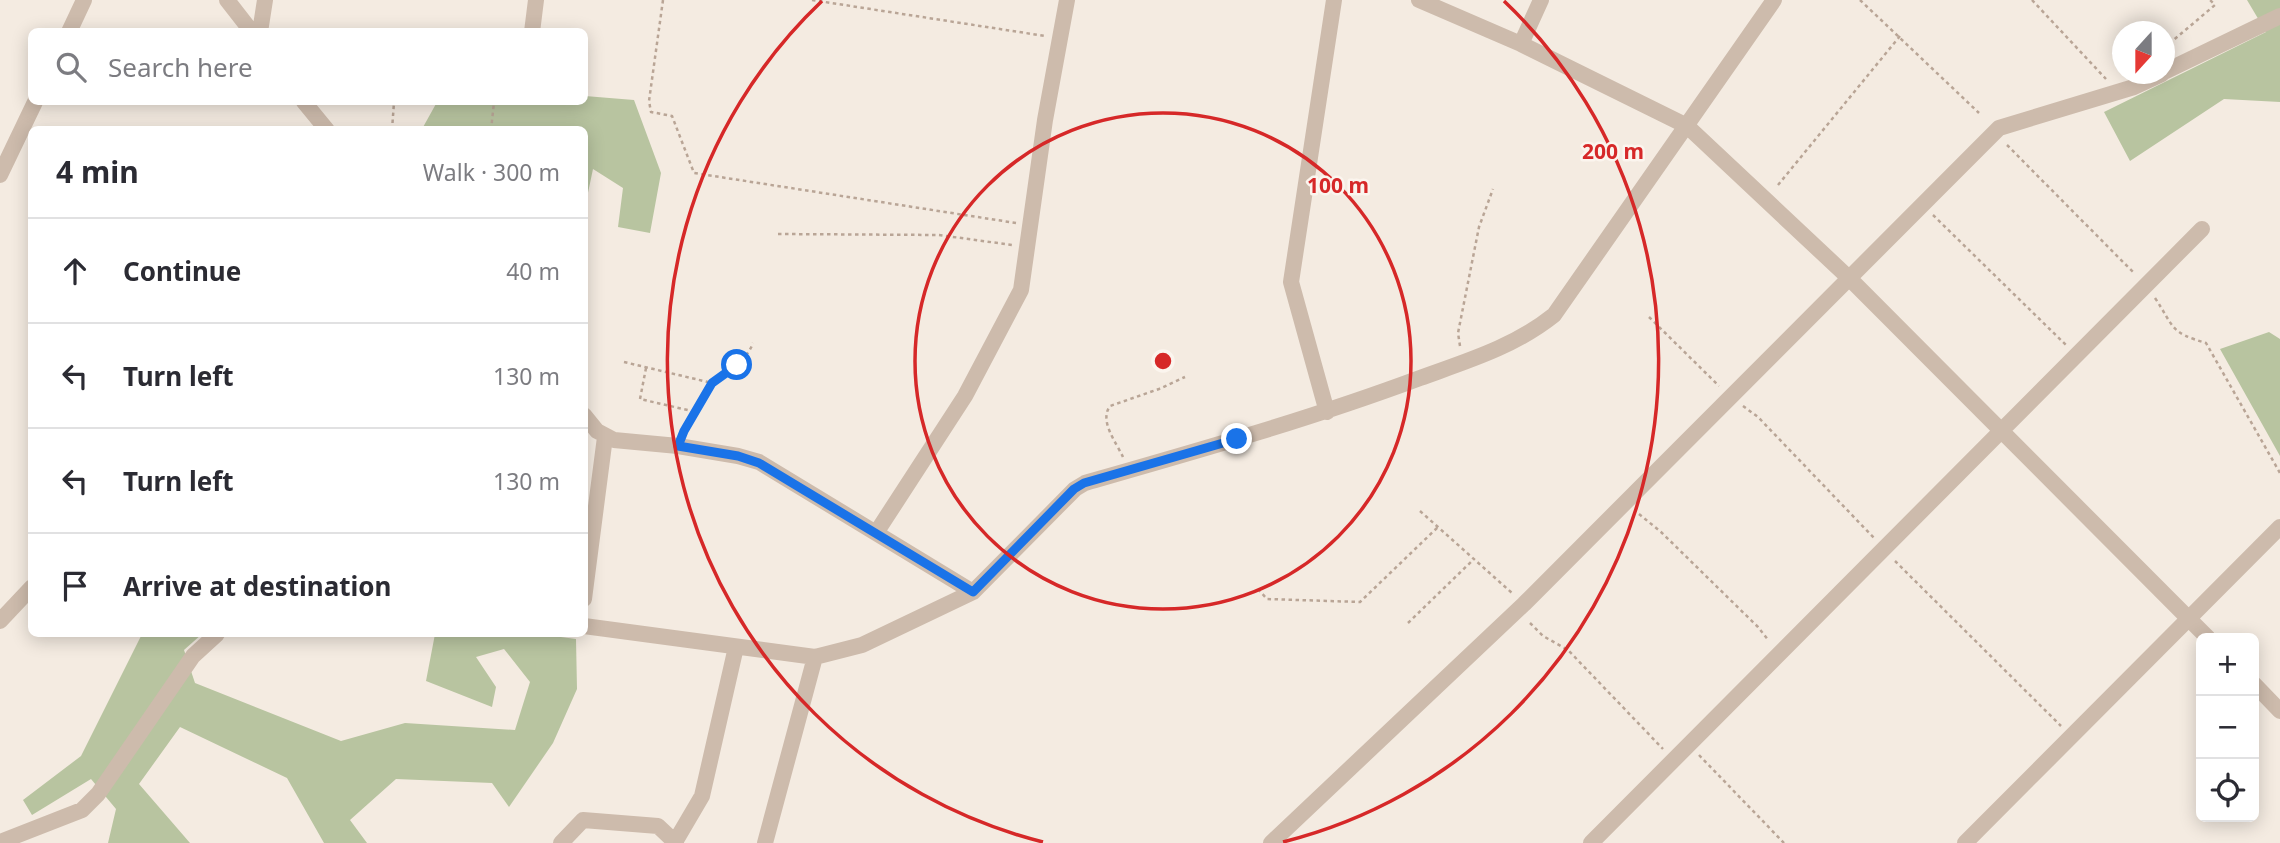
<!DOCTYPE html>
<html lang="en">
<head>
<meta charset="utf-8">
<style>
  :root { --surface:#fff; --page:#f2f2f3; --text:#2b2b33; --muted:#7c7c81; --line:#e1e1e2 }
  body { margin:0; font-family:"Noto Sans",sans-serif; background:var(--page); color:var(--text) }
  .controls { position:absolute; right:21px; bottom:21px; display:grid; overflow:hidden; border-radius:10px; box-shadow:0 4px 18px #0003 }
  .controls button { width:63px; height:63px; display:grid; place-items:center; padding:0; border:0; border-bottom:2px solid var(--line); background:var(--surface); color:var(--text); font:35px sans-serif }
  .compass { position:absolute; left:2112px; top:21px; width:63px; height:63px; border-radius:50%; background:var(--surface); box-shadow:0 4px 18px #0003; rotate:201deg }
  .stop { position:absolute; width:21px; height:21px; margin:-16px; border:5px solid #1a73e8; border-radius:50%; background:#fff }
  .stop.end { background:#1a73e8; border-color:#fff; box-shadow:0 2px 7px #0008 }
  .list { margin:0; padding:0; list-style:none }
  h2 { display:flex; justify-content:space-between; align-items:center; height:91px; margin:0; padding:0 28px; font-size:30px }
  h2 small { font-size:23px; font-weight:400; color:var(--muted) }
  .list li { display:grid; grid-template-columns:46px 1fr auto; gap:21px; align-items:center; box-sizing:border-box; height:105px; padding:0 28px; border-top:2px solid var(--line) }
  .list b { display:block; font-size:26px; white-space:nowrap }
  .list em { font-size:23px; font-style:normal; color:var(--muted) }
  .icon { flex:none; width:38px; height:38px; fill:none; stroke:currentColor; stroke-width:2; stroke-linecap:round; stroke-linejoin:round }
  .map { position:relative; flex:none; width:2280px; height:843px; overflow:hidden }
  .search { position:absolute; background:var(--surface); box-shadow:0 4px 18px #0003; left:28px; top:28px; width:560px; height:77px; display:flex; align-items:center; gap:18px; box-sizing:border-box; padding:0 24px; border-radius:10px; color:var(--muted); font-size:26px }
  .panel { position:absolute; background:var(--surface); box-shadow:0 4px 18px #0003; left:28px; top:126px; width:560px; height:511px; border-radius:10px }
  .map>svg:first-child { display:block }
</style>
</head>
<body>
<div class="map">
<svg width="2280" height="843" viewBox="0 0 2280 843">
  <rect width="100%" height="100%" fill="#f4ebe1"/>
  <path fill="#b8c4a0" d="M2247,0h33v102l-56,-3 -94,62 -26,-49 162,-80z
    M585,96l49,4 27,73 -11,60 -32,-6 5,-39 -30,-19 -8,38 -1,-77 -162,-1 15,-27h147z
    M2269,332l11,7v117l-60,-107z
    M142,634h60l-18,16 11,33 146,58 64,-18 110,7 15,-48 -26,-33 -28,8 20,30 -4,20 -66,-26 9,-47h103l38,5 1,50 -24,54 -44,64 -17,-24 -96,-4 -46,41 17,23h-43l-37,-65 -107,-51 -41,57 51,59h-82l8,-34 -25,-30 -59,36 -9,-15 58,-44z"/>
  <g fill="none" stroke-linecap="round" stroke-linejoin="round">
    <path stroke="#b9a596" stroke-width="2.5" stroke-dasharray="3.5 3.5" stroke-linecap="butt" d="M663,0l-14,101 2,11 21,4 22,57 322,50
      M812,0l233,36
      M1860,0l119,113
      M2032,0l74,79
      M2164,48l51,-43 -5,-5
      M392,130l2,-28
      M491,130l3,-28
      M2007,145l128,129
      M584,179l1,-7
      M1778,185l122,-149
      M1933,215l133,130
      M778,234l161,1 73,10
      M2155,298c20,30 14,34 51,45l74,130
      M1649,317l70,69
      M1460,346l-2,-13 21,-106 14,-38
      M624,362l88,21
      M646,368l-6,31 56,13
      M1743,406l15,11 116,121
      M685,430c9,-15 17,-36 29,-48 14,-13 32,-20 39,-39
      M1123,457c-7,-15 -24,-36 -13,-51l49,-17 26,-12
      M1420,511l92,82
      M1639,514l22,18 97,95 11,14
      M1895,561l166,165
      M1258,589l9,10 93,3 78,-75
      M1408,623l66,-64
      M1530,623l13,13 25,14 95,99
      M1699,755l85,88"/>
    <path stroke="#cdbbac" stroke-width="16" d="M227,0l25,32
      M1419,0l102,44 166,82 163,153 358,359
      M69,32l15,-32
      M260,32l5,-32
      M532,32l4,-32
      M1521,44l20,-44
      M2164,72l116,-56
      M304,102l23,28
      M0,175l35,-73
      M1327,412l-36,-130 43,-282
      M584,415l13,16 17,9 64,6 60,10 21,6 214,130
      M876,533l89,-137 56,-106 24,-170 22,-120
      M584,599l21,-162
      M0,621l32,-34
      M584,626l231,31 47,-12 111,-53 102,-103 10,-6c112,-32 225,-64 335,-105 47,-17 94,-31 134,-63l220,-315
      M2254,684l26,27
      M0,842l82,-32 16,-16 95,-138 24,-22
      M675,842l27,-46 34,-149
      M561,843l22,-23 75,6 18,17
      M765,843l50,-186
      M1271,843l253,-239 475,-476 135,-41 28,-13
      M1591,843l611,-614
      M1965,843l315,-316"/>
  </g>
  <g fill="none" stroke-linecap="round" stroke-linejoin="round">
    <path stroke="#1a73e8" stroke-width="9" d="M737,365l-25,18 -28,48 -6,15 60,10 21,7 214,129 101,-103 10,-6 153,-44"/>
  </g>
  <g fill="none" stroke="#d62828" stroke-width="3.5">
    <circle cx="1163" cy="361" r="248"/>
    <path d="M1043 842A496 496 0 0 1 822 1M1504 1A496 496 0 0 1 1283 842"/>
  </g>
  <circle cx="1163" cy="361" r="10" fill="#d62828" stroke="#fbf5ee" stroke-width="3.5"/>
  <g font-size="21" text-anchor="middle" font-weight="bold" fill="#d62828" stroke="#fbf5ee" stroke-width="5" stroke-linejoin="round" paint-order="stroke">
    <text x="1613" y="159">200 m</text>
    <text x="1338" y="193">100 m</text>
  </g>
</svg>
<div class="controls">
<button>+</button>
<button>−</button>
<button><svg class="icon" aria-label="locate" viewBox="0 0 24 24"><circle cx="12" cy="12" r="6"/><path d="M12 2v4M12 18v4M2 12h4M18 12h4"/></svg></button>
</div>
<svg class="compass" viewBox="-18 -18 36 36"><path d="M0-13l5 13h-10z" fill="#e53935"/><path d="M0 13l5-13h-10z" fill="#7c7c81"/></svg>
<div class="stop" style="left:737px;top:365px"></div>
<div class="stop end" style="left:1237px;top:439px"></div>
<div class="search"><svg class="icon" aria-label="search" viewBox="0 0 24 24"><circle cx="10" cy="10" r="6"/><path d="M15 15l6 6"/></svg>Search here</div>
<section class="panel">
<h2>4 min<small>Walk · 300 m</small></h2>
<ul class="list">
<li><svg class="icon" aria-label="ahead" viewBox="0 0 24 24"><path d="M12 20V5M6 11l6-6 6 6"/></svg><div><b>Continue</b></div><em>40 m</em></li>
<li><svg class="icon" aria-label="left" viewBox="0 0 24 24"><path d="M17 20v-9H6M10 6l-5 5 5 5"/></svg><div><b>Turn left</b></div><em>130 m</em></li>
<li><svg class="icon" aria-label="left" viewBox="0 0 24 24"><path d="M17 20v-9H6M10 6l-5 5 5 5"/></svg><div><b>Turn left</b></div><em>130 m</em></li>
<li><svg class="icon" aria-label="arrive" viewBox="0 0 24 24"><path d="M6 21V4h12l-3 4 3 4H6"/></svg><div><b>Arrive at destination</b></div></li>
</ul>
</section>
</div>
</body>
</html>
